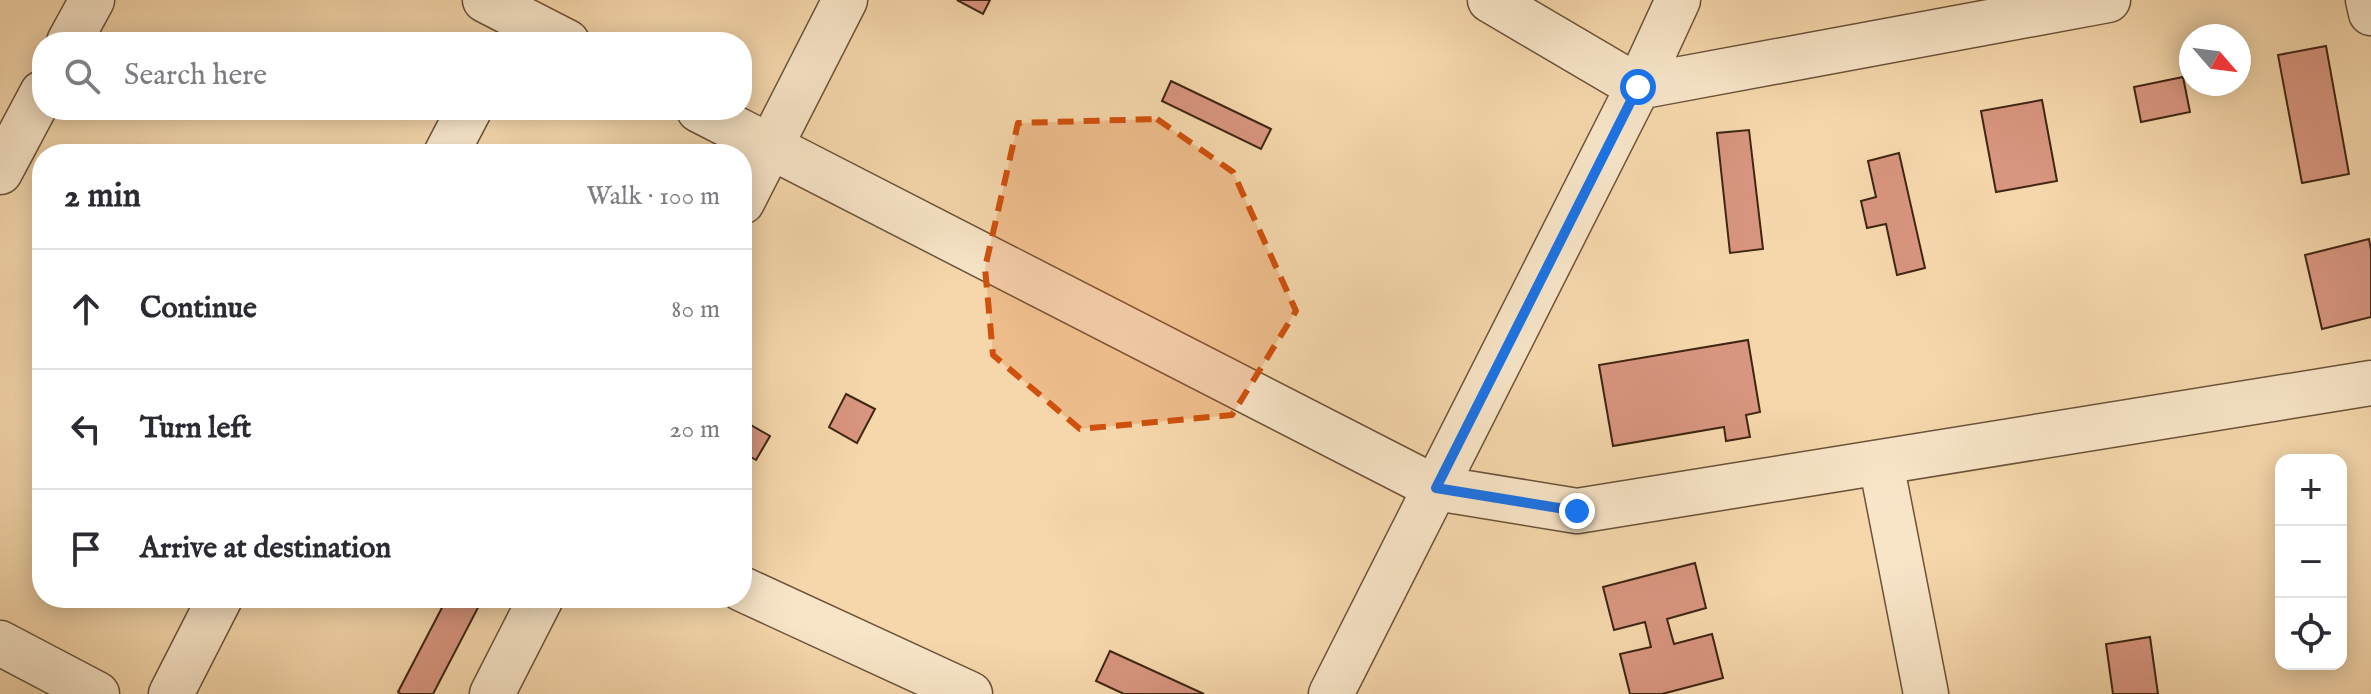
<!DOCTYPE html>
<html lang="en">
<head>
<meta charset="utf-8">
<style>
  :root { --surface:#fff; --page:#f2f2f3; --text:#2b2b33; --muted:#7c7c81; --line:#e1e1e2 }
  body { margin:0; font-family:"IM FELL English",serif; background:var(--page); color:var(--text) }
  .controls { position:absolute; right:24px; bottom:24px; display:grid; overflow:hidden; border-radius:16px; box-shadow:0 4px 20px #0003 }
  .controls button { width:72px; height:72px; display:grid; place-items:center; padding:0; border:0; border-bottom:2px solid var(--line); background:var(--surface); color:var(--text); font:40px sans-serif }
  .compass { position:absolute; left:2179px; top:24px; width:72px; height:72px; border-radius:50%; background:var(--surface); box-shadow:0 4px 20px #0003; rotate:118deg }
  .stop { position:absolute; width:24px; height:24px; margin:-18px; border:6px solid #1a73e8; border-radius:50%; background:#fff }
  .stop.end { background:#1a73e8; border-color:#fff; box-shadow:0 2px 8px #0008 }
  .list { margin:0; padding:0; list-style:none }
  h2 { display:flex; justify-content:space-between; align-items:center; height:104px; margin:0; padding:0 32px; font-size:34px }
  h2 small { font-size:26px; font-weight:400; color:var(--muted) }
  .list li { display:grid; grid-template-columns:52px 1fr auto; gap:24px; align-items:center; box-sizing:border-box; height:120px; padding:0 32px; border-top:2px solid var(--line) }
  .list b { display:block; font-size:30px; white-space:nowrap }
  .list em { font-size:26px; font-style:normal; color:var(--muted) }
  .icon { flex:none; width:44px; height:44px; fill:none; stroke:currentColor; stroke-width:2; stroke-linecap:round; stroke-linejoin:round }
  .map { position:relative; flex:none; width:2371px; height:694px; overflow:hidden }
  .search { position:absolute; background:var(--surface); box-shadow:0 4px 20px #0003; left:32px; top:32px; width:720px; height:88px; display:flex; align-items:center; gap:20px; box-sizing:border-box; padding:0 28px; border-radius:32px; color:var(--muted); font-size:30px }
  .panel { position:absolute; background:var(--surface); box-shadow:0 4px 20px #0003; left:32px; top:144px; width:720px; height:464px; border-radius:32px }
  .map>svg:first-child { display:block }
</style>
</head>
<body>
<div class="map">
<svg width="2371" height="694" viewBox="0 0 2371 694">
  <rect width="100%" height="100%" fill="#f5d7ab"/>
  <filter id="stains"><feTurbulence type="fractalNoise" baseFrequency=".0025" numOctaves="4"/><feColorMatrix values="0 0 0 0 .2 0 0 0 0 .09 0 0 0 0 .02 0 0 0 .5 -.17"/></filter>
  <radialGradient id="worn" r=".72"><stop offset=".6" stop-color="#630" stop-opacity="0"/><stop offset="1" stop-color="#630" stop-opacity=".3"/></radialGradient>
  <path fill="#d8957f" stroke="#3f2613" stroke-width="2" d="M957,0h33l-7,14z
    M2326,46l23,128 -47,9 -24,-128z
    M2183,77l7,35 -49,10 -7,-35z
    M1171,81l100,48 -10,20 -99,-48z
    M2042,100l15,81 -61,11 -15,-81z
    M1749,130l14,119 -33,4 -13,-120z
    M1899,153l26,115 -28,7 -11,-51 -19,4 -6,-27 15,-4 -8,-36z
    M2369,239l2,11v67l-49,12 -17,-74z
    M1748,340l12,72 -14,3 4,22 -24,4 -2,-14 -111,19 -14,-81z
    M846,394l29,15 -18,34 -28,-16z
    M744,421l26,15 -14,24 -14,-8z
    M1695,563l11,45 -39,11 7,25 38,-10 11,44 -61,16h-32l-10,-40 31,-7 -6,-25 -31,8 -11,-43z
    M447,598h36l-50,96h-32l-3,-2z
    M2150,637l8,57h-45l-7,-50z
    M1110,651l94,43h-80l-28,-13z"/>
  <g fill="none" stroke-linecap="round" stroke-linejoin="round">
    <g stroke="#6c5239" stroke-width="47">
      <path id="minor" d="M485,0l82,42
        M1490,0l148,87 470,-87
        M2368,0l3,13
        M69,42l23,-42
        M699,110l737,378 141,23 794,-128
        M446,154l23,-44
        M0,172l42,-79
        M742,202l103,-202
        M1881,463l45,231
        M742,589l228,105
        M0,643l97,51
        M171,694l49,-96
        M492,694l49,-96
        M1331,694l307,-607 40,-87"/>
    </g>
    <use href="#minor" stroke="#f8e5c8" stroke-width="44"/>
  </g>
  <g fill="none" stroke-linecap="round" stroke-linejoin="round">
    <path stroke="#1a73e8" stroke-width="10" d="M1577,511l-141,-23 202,-401"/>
  </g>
  <path fill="#cf510d" fill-opacity="0.2" stroke="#cf510d" stroke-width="6" stroke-dasharray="16 10" stroke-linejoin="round" d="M1157,119l76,53 63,139 -64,104 -152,14 -87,-74 -8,-87 33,-145z"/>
  <rect width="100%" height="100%" filter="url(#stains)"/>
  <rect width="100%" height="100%" fill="url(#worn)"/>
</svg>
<div class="controls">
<button>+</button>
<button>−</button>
<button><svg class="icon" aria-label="locate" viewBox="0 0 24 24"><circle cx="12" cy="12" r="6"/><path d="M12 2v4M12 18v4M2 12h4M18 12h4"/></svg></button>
</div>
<svg class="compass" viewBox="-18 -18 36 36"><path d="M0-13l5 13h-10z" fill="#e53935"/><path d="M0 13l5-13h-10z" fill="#7c7c81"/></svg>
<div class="stop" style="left:1638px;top:87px"></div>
<div class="stop end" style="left:1577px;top:511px"></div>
<div class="search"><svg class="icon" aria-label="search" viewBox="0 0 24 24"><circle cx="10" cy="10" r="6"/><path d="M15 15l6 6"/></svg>Search here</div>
<section class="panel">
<h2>2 min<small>Walk · 100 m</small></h2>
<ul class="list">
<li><svg class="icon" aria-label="ahead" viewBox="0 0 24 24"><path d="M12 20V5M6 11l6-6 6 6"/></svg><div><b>Continue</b></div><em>80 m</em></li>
<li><svg class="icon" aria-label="left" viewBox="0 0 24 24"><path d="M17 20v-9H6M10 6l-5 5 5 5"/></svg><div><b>Turn left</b></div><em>20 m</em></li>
<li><svg class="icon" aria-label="arrive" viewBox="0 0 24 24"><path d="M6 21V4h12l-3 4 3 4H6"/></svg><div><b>Arrive at destination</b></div></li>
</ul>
</section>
</div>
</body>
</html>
